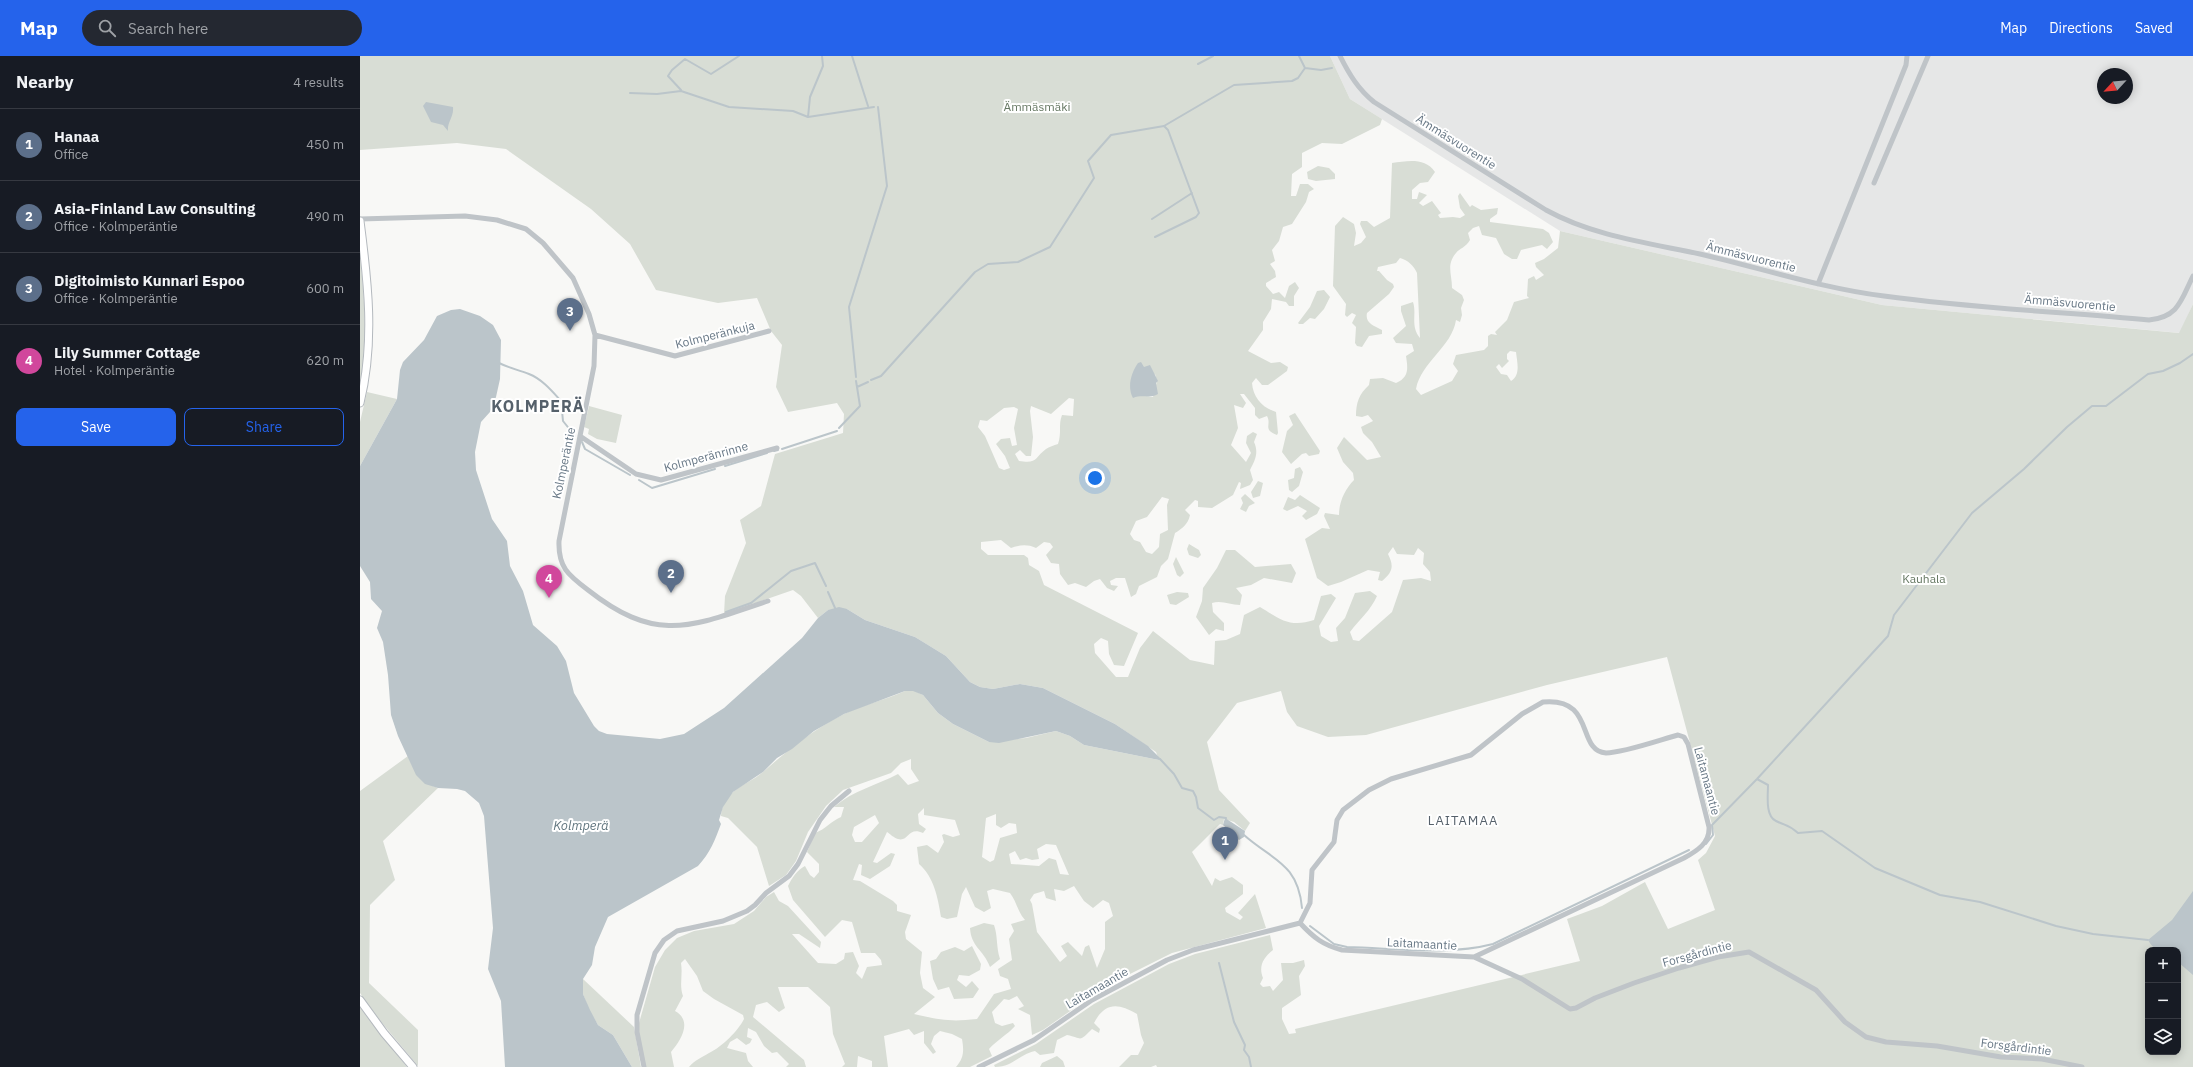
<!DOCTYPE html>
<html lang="en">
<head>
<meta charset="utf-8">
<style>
  :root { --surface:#171b24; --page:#242831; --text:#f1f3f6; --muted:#9ea1a6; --line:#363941; --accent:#2563eb }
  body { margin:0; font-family:"IBM Plex Sans",sans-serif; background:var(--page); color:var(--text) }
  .controls { position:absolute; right:12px; bottom:12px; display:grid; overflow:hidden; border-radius:8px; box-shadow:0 2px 10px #0003 }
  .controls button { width:36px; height:36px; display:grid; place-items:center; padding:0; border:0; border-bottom:1px solid var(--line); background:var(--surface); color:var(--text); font:20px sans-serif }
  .compass { position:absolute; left:1737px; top:12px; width:36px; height:36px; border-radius:50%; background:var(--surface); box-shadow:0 2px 10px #0003; rotate:244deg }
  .you { position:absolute; left:735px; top:422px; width:14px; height:14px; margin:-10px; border:3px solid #fff; border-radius:50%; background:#1a73e8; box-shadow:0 0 0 6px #1a73e833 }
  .badge { display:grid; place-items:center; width:26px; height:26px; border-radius:50%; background:var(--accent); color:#fff; font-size:13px; font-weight:700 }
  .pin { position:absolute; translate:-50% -33px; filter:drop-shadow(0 1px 2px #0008) }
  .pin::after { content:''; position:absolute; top:21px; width:14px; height:12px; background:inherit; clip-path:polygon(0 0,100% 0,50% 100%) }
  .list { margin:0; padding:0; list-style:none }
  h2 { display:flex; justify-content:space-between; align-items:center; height:52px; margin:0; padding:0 16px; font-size:17px }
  h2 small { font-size:13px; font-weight:400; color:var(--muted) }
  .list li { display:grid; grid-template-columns:26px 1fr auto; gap:12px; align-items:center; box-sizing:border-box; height:72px; padding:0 16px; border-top:1px solid var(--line) }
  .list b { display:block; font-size:15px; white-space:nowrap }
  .list p { margin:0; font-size:13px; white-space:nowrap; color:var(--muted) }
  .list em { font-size:13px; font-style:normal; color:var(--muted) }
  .actions { display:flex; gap:8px; padding:12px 16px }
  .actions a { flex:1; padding:9px 0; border:1px solid var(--accent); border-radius:8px; text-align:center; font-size:14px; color:var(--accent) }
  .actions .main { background:var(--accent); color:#fff }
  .icon { flex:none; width:22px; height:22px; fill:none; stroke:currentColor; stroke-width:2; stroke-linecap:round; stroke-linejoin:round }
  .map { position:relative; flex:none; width:1833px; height:1011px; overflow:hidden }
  header { display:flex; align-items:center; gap:24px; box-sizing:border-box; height:56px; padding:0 20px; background:var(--accent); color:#fff }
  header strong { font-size:19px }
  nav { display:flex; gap:22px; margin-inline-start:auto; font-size:14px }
  .search { width:280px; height:36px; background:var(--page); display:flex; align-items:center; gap:10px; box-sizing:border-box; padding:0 14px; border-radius:22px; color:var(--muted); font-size:15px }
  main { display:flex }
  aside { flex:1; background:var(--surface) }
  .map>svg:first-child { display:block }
</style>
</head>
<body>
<header>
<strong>Map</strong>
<div class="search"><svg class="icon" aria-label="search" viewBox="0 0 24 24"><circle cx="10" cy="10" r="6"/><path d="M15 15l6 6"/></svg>Search here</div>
<nav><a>Map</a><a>Directions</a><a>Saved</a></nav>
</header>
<main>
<aside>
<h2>Nearby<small>4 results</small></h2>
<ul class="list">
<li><span class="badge" style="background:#5c6f8a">1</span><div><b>Hanaa</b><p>Office</p></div><em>450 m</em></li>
<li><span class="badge" style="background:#5c6f8a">2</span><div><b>Asia-Finland Law Consulting</b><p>Office · Kolmperäntie</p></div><em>490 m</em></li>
<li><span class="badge" style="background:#5c6f8a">3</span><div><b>Digitoimisto Kunnari Espoo</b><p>Office · Kolmperäntie</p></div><em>600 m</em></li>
<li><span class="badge" style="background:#d1479c">4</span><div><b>Lily Summer Cottage</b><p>Hotel · Kolmperäntie</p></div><em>620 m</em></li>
</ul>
<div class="actions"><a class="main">Save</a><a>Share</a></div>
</aside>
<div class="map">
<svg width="1833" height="1011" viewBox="0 0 1833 1011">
  <rect width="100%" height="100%" fill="#f8f8f6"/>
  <path fill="#e6e7e7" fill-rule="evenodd" d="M970,0h863v248l-13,29 -298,-28 -322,-74 -210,-132zM1743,18h24v24h-24z"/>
  <path fill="#d8ddd5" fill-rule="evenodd" d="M0,0h970l20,43 32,20 -2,6 -38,19 -20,-1 -20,10v14l-10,7 -1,22h5l4,-12h8l6,5 -5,3 -3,10 -14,22 -9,3 -4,14 -7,9 3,11 -5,3 5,7 1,6 -10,6v3l7,8 6,-2 6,6 4,-12 6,-4 4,6 -5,8v10h-5l-3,-4 -14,-3 -1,10 -8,13v8l-15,21 23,12 9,-1 8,5 -1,4 -19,14h-6l-6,-7 -4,5c1,15 11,25 24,29l2,21 -1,2c-15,-6 -5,-10 -10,-19l-8,3 -4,-4v-7l-11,-14h-4l6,9 -3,5 -9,-3 4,23 -7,17 15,17 5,-9 -5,-10 1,-7 6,-4 4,2 -3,8c5,11 1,18 -4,28l3,10 -3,5 -10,4 1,-6 -2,-1 -6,13 -21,13 -14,-1v-6l-3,-1 -10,10 5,5c-2,9 -7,13 -15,18l-7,26 -7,7 -4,11 -18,9 -3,8 -5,3 -6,-19h-9l-6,3 1,4 7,1 -4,5 -7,-3 -7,-9 -6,2 -8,6 -11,-4 -7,2 -8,-11 -1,-10 -8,-1 -5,-8 7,-8 -3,-4 -6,-1 -8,6c-9,-4 -16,-3 -25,0l-10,-8 -20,2v7l7,6h36l4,3 1,7 10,6 5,14 94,48 -14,33 -10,-1 -5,-11 -1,-13 -7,-3 -7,6 1,9 21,24h12l12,-29 13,-17 37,29 24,5 1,-24 11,-1 14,-6 4,-19 16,-8c20,12 30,21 54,13l7,-24 10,-2 5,4 -17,28 2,10 10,6 7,-1 -2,-13 9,-10 10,-25 15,-2 7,5c-6,14 -18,24 -27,36l3,8 6,1 33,-29 11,-32 18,-2 10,3 -1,-9 -7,-8 1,-11 -6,-5 -4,7 -17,-1 -4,-7 -5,7c6,12 5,18 -6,27l-4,-1 2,-8 -12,-2 -27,12 -13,4 -11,-8 -12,-39 17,-11 8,1 -6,-13 1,-3 14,2c0,-13 6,-26 15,-35l-1,-7 -10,-11 -6,-14 7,-11 23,23 14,-3 -9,-15 -9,-9 -2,-6 12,-6 -5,-6 -6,2 -6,-1c0,-13 3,-22 13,-31l1,-6 13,-1 13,5c13,-6 12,-14 10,-27l8,-5 -2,-7 -16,-1 -3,-5 13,-12 -5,-15v-5l12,-4c4,12 -3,24 7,36l-3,-65c-3,-7 -9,-13 -17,-15l-4,5 -18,4 -1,4h2l8,9 6,4 1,3 -5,7 -22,19c-2,10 6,12 15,17v4l-13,2 -7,11 -5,-1 -2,-3 1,-16 -4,-4 4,-8 -4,-2 -5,4 -2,-2 1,-11 -13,-18 2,-60 8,-9 11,7 2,9 -2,13 7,-3 5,-6 -6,-13 1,-3h6l7,6 16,-9 2,-55c15,-2 33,-6 43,9l-7,10 -8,1 -8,7v9h5l2,-7 8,3 -8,8 4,3 9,-5 9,12 -3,2 2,3 13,-1 7,1 5,-3 -5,-7 -2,-12 2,-3 10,14 2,-2 9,5 17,-2 -1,6 -7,5v3l53,7 6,4 4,9 -6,7 -5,-4 -21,5 -4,9h-5l-8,-5 -8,-16 -14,-3 -3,-9 -6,2 -5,5 2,7c-5,8 -10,8 -14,13 -10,12 -4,21 -4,35l10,7 2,5 -3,8 1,7 -2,7 -4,-2c-4,27 -35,42 -40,69l5,6 31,-14 6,-10 -5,-7 3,-9 28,-5 4,-4v-10l3,-2 6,1 -2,-3 12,-12 7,-18 15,-4 -2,-2 1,-17 6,-3 2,4 8,-5 -8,-8 -1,-4 9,-4 14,-11 2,-17 322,74 297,28 14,-29v763h-1036l-1,-2 -5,2h-32l12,-12h7l6,-12 -3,-8 -4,-21c-19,-11 -32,-12 -43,9l6,6 -1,4 -7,-4c-14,14 -9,9 -25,6l-10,5 -3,13 -14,2 -5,-4c-17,4 -22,16 -40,16l-1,-2 42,-21 58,-40 75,-40 26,-10 75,-19 3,15c-9,7 -15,16 -10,28l-3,6 3,3 7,-1 3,5 10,-11 -2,-17h12l11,-3 1,6 -6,10 2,19 -19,13v11l7,15 7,-1 -1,-4 285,-68 -13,-42 35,-13 43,-24 23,47 47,-19 -17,-50 8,-7 9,-17 -48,-179 -120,28 -181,50 -38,2 -31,-11 -10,-14 -6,-21 -44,12 -30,39 12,48 31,33 -5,8 -11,-9 -10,-3 -1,6 -3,-1 -28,28 20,34 3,-8 5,3 12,-4 11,8v9l-18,14 1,4 14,8 3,-3 -5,-4 17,-19 11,34 -94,25 -66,33 -63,44 -11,5 -2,-20 -12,-6 6,-3 -7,-10 -8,4 -5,-1 -12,13 3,11 7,3 11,-3 2,3c-8,9 -18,14 -26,23l3,7 -22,11h-14c8,-9 8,-16 6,-28l-10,-5 -12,-3 -6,5 -3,8 5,8 -3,2 -9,-11v-12l-10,4 -5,-6 -25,7 4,31h-16v-6l-14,-5 -1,11h-15l3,-3 -12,-30 -3,-27 -22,-20h-30l7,21 -6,4 -12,-10 -11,3 -3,12 51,43 2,7h-20l3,-3 -12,-12 -5,1 -8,-7 -8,-14 -8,-4 -1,9 5,2 -2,4 -4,2 -9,-7 -7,4 -3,6 19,5 2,8 5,6h-64c6,-7 12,-9 20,-14 13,-6 29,-22 35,-34l-1,-4 -29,-16 -11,-8 -6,-15 -12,-17 -4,4c2,12 -2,22 2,33l-8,15c18,10 6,29 -4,41l3,15h-29l-8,-37 18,-63 10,-17 12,-12 17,-7 40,-7 20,-13 12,-14 8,-5 5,9 9,5 33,36 -1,6 -21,-14h-7l26,29 18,1 8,-5 1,-6 8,-1 6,14 -3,7 6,6 5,-12 15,-2 -1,-5 -6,-7h-14l-9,-31 -10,-2 -17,17 -32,-37 -5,-14c4,-8 9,-16 17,-20l5,9 4,3 5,-6v-8l-12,-12 8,-19c11,-4 16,-12 26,-16l3,-10h-10c20,-17 41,-21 64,-33l10,11 11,-4 -8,-12v-10l-10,4 -10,10 -48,17 -17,16 -18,26 -12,29 -10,14 -17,11 -12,-39 -29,-29 -7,-2c0,-9 6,-18 12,-24 9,-8 21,-12 30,-20 25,-22 50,-42 79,-57 19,-10 43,-15 63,-24l8,-1 10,5 15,18 15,11 36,18 37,-4 30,-7 14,5 14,9 75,15 -3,-8 -41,-28 -72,-36 -23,-4 -27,5 -13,-2 -10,-5 -24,-26 -23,-14 -8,-5 -50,-17 -18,-11 -19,1 -10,8 -17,-22 -8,-6 -69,24 1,-18 21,-53 -6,-23 21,-14 14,-52 68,-21 1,-19 -7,-11 -49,9 -12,-25 6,-42 -11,-14 -14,-33 -39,5 -62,-13 -26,-46 -39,-35 -85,-60 -49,-6 -97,7zM1150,295l6,1c1,10 5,23 -5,29l-4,-6 -6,-1 -5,-7 3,-3 3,4 7,-7 -2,-2v-5zM795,318l2,7 -4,16 -14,-2zM709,342l5,1 -1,17 -11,-1c-4,10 0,17 -4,29 -4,1 -9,3 -12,5 -12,9 -8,15 -27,12l-4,-7 5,-4 6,6h5l2,-19 -3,-26 1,-5 20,8zM654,351l4,2 -4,19 3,17 -5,1 -2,-8 -9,1 -5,5 9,12 5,12 -6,2 -5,-2 -14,-32 -7,-9 2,-7 7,1 17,-13zM802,441l7,2 -2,6 1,25 -8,4 -1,13 -7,7 -6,-2 -6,-10 -6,-2 -4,-6 6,-13 11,-4zM564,752v7l31,5 5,15 -7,2 -9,-3 -2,1 2,7 -6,11 -11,-8 -10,2 2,17c15,13 19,34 22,53l6,2 10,-2 5,-23 4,-7 9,20 9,5 7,-4 -4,-17 6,-2 17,4c7,9 7,18 15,27l-14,4 3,7 -5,8 3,21 -14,9 2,7 8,3 3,10 -17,5 -17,25c-27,3 -36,1 -63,-5l21,-17 -12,-9 -3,-15 2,-21 -16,-13 -1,-7 6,-17 -14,-4v-6l-4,-4 -33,-20 -7,-1 6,-16 3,1 -1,10 9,4 20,-13 5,-12 -4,-1 -14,10 -4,-1 14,-30c3,2 7,6 11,7 11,3 10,-13 25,-6l3,-4 -7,-5 -1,-10zM636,758v11l5,3 8,-5 7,1 1,9 -17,5 -6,22 -4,2 -8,-5 4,-39zM515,759l4,8 -17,19h-7l-3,-7 2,-8zM686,788l10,1 13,30 -9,-1 -4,-14 -7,-2 -10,8 -28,-2 -2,-10 6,-3 5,9 6,-2 6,2 7,-1 -2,-10zM714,830l10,15 9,7 10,-8 6,3 4,13 -8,6v27l-8,19 -8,-23 -4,2 -3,9 -14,-14 -7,4 6,10 -7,6 -23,-30 -5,-28 -2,-4 4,-6 10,-3 2,7 10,3 -2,-12 10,2zM1788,894h30v102h-30z
    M958,110l11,2 6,6v5l-19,2 -8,-2 -1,-7z
    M0,199c4,42 9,86 0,127z
    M964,234l6,7 -6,12 -9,10 -5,-1 -7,6h-4l-1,-1 12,-16 7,-16z
    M7,336l30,7 -37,67v-44z
    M229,350l33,9 -6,28 -19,-4 -9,-5 1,-5 -5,-2z
    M935,357l25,38 -1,3 -10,2 -3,-3 -4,1 -11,10 -9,-12 5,-21 6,-6 -4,-9z
    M940,411l3,5 -4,14 -7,6 -3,-2 -1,-10 6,-2 1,-9z
    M898,425l5,2 -3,13 -7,2 -2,-6z
    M885,438l10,9 -6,3 -3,6 -6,-3 3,-6 -2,-5z
    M940,439l20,13 -3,6 -11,6 -4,-4 5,-5 -9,-5 -11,5 -4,-2 5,-12 7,3z
    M829,488l10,6 2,5 -3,3 -9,-3 -2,-6z
    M866,494h9l20,17 36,-3 5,9 -4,10 -28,-5 -13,7 -15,3 6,7 -2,10c-10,0 -18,-5 -28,-2l1,9 11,11v8l-8,-2 -7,6 -13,-18 6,-16 1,-13 14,-20z
    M816,501l8,16 -4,4 -3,-2 -4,-11z
    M817,536l11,1 1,4 -13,8 -6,-1 -3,-9z
    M48,700c8,19 11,25 30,32l-55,53 12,39 -25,25 -1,78 49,47v36l-40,-48 -18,-25v-202z
    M624,867l10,2c4,11 2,22 6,34l-10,8c-7,-18 -19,-20 -20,-39z
    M612,890l9,18 -1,6 -11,6 -10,-1 -2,5 9,7 6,-6 7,8 -6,9 -19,1 -5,-12 -11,3 -5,-11 -3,-18 6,-2 5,-7 14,-5 9,4z
    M223,923l51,48 7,40h-9l-19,-32 -15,-10 -9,-15 -6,-16z
    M0,951l47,60h-47z
    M697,1000l6,5 2,6h-25l2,-4z"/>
  <path fill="#bbc5ca" d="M66,46l27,5c1,10 -6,15 -5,24l-5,-6 -12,-3 -8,-16z
    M100,253l20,7 13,9 8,15 -1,39 -4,18 -6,15 -9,10 -6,30 1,18 16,49 15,22 3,25 13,25 10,34 24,21 9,15 8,32 20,33 5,5 8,3 53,5 24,-5 40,-26 78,-70 16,-20 10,-8 11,-3 8,2 18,11 50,17 31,19 24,26 10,5 13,2 27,-5 23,4 72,36 33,22 13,13 -2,1 -75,-15 -14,-9 -14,-5 -57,12 -10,-1 -36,-18 -15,-11 -15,-18 -10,-4h-8l-61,23 -30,17 -22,18 -15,9 -14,14 -30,20 -10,15 -4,13 2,4c-6,16 -11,29 -23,42l-90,51 -13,30 -3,18 -9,14v15l7,16 8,15 15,10 19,32h-127l-4,-66 -13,-32 5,-41 -9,-112 -5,-13 -14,-12 -8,-2 -19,-1 -13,-4 -9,-9 -18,-39 -7,-21 -3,-40 -5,-33 -6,-14 5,-17 -11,-12 -1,-17 -10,-16v-100l37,-67 3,-29 3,-8 21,-22 13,-24 14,-6z
    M781,306l3,5 6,-2 8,16 -2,2 2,11c-8,5 -16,0 -25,4 -6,-11 -2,-25 5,-35z
    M865,762l20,13 -1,6 -5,3 -16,-15z
    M1833,835v84l-15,-13v-12c-14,0 -22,4 -30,-10l24,-20z"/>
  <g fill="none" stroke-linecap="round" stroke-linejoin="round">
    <path stroke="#bbc5ca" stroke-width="2" d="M492,0l16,50
      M939,0l6,12 16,2 11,-2
      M838,8l15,-8
      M321,34l-13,-14 4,-6 13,-11 26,15 28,-18
      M270,37l27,1 24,-3 48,16 64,4 15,6 66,-10
      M448,61l2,-20 13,-31 -1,-10
      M792,163l40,-26
      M795,181l41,-20 3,-4 -31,-83 -4,-4
      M139,307c10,5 20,7 30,11 13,5 23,17 32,27l2,20 12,15
      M496,321l-7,-70 38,-121 -9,-79
      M511,324l10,-4 94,-104 13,-8 30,-2 32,-15 44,-69 -6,-17 23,-26 53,-9 70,-41 58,-4 6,-3 7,-10
      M496,325l1,6
      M479,372l21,-22 -3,-19 11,-5
      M222,386l3,7 45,26
      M422,393l55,-18
      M414,395l4,-1
      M365,410l42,-13
      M279,424l13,8 63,-19
      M468,536l7,16
      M366,556l25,-9 40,-32 24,-8 11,23
      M800,703l14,15 8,14 11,3 3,6 2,11 16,12 5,-3 7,1
      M1397,723l11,6c0,10 -3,31 8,36 10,5 12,3 22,12l24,-2 53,37 65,27 40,7 76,24 37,8 55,6
      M884,779c28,25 54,28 58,73
      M1346,788l7,-9 -1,-10 45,-46 131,-143 6,-21 78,-102 52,-44 43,-42 25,-21h14l42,-32 15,-3 17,-8 13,-9
      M950,870l24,18 13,3c47,1 100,9 146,-3l196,-94
      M859,907l15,59 11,23 -1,5 5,7 2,10"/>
    <g stroke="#b4b9be" stroke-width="9">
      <path id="secondary" d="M0,165c8,61 15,121 0,182
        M0,944l24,33 29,34"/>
    </g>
    <path stroke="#bfc4c8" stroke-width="5" d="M980,0c9,18 18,33 34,46l172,108c47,26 102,33 154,44 61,14 121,34 184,42 87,12 177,16 265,24 30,-3 32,-20 44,-44
      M1514,127l54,-127
      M0,163l105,-3 32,4 29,9 17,14 30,35 16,36 6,21 -1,31 -35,175c-1,26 9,34 29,49 70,55 104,36 180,11
      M1458,228l88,-219 1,-9
      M235,279l80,21 94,-25
      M220,380l56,38 25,6 116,-32
      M1183,646c53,-5 33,49 63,51 17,0 54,-13 72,-18l6,2 4,7 21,83c1,16 -12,24 -25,31l-210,99 -132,-7c-19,-5 -28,-12 -42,-27l10,-20 2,-33 22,-28 3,-22 6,-10 26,-20 22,-11 80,-24 51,-41z
      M1114,901l48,22 48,30 6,-1 19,-10 39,-15 45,-15 39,-11 31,-5 67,38 29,32 21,15 20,5 51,4 64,11 41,2 40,8
      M284,1011l-7,-35v-17l18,-62 9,-13 13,-9 46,-10 24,-10 8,-6 11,-12 23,-17 9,-12 22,-44 11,-14 18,-15
      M619,1011l55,-27 58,-40 75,-40 26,-10 107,-27"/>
    <use href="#secondary" stroke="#fff" stroke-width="7"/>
  </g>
  <g text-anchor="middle" stroke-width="4" stroke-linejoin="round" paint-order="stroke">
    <g font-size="12" fill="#667863" stroke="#fff">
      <text x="677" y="55">Ämmäsmäki</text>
      <text x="1564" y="527">Kauhala</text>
    </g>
    <g font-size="12" fill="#687886" stroke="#fff">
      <text transform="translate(1096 86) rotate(32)" y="4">Ämmäsvuorentie</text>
      <text transform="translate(1391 201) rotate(14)" y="4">Ämmäsvuorentie</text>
      <text transform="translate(1710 247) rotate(5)" y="4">Ämmäsvuorentie</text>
      <text transform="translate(355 279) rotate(-14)" y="4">Kolmperänkuja</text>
      <text transform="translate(346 401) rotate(-15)" y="4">Kolmperänrinne</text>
      <text transform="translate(204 407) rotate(-78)" y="4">Kolmperäntie</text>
      <text transform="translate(1347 725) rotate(75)" y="4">Laitamaantie</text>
      <text transform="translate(1062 888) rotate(3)" y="4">Laitamaantie</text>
      <text transform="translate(1337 898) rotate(-15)" y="4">Forsgårdintie</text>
      <text transform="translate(737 932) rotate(-30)" y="4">Laitamaantie</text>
      <text transform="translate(1656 991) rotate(7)" y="4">Forsgårdintie</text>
    </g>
    <g font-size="13" letter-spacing="1" fill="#56616b" stroke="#fff">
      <text x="1103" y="769">LAITAMAA</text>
    </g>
    <g font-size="13" font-style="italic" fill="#647881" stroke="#fff">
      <text x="221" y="774">Kolmperä</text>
    </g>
    <g font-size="16" font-weight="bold" letter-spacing="1" fill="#56616b" stroke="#fff">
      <text x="178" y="356">KOLMPERÄ</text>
    </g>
  </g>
</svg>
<div class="controls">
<button>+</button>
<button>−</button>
<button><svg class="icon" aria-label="layers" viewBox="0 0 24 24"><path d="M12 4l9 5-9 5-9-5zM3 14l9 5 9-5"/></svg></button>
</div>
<svg class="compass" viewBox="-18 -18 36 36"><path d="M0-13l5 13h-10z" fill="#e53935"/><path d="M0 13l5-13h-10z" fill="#9ea1a6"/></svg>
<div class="you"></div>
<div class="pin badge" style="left:865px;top:804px;background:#5c6f8a">1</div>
<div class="pin badge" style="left:311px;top:537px;background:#5c6f8a">2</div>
<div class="pin badge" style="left:210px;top:275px;background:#5c6f8a">3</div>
<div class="pin badge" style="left:189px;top:542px;background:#d1479c">4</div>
</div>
</main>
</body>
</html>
